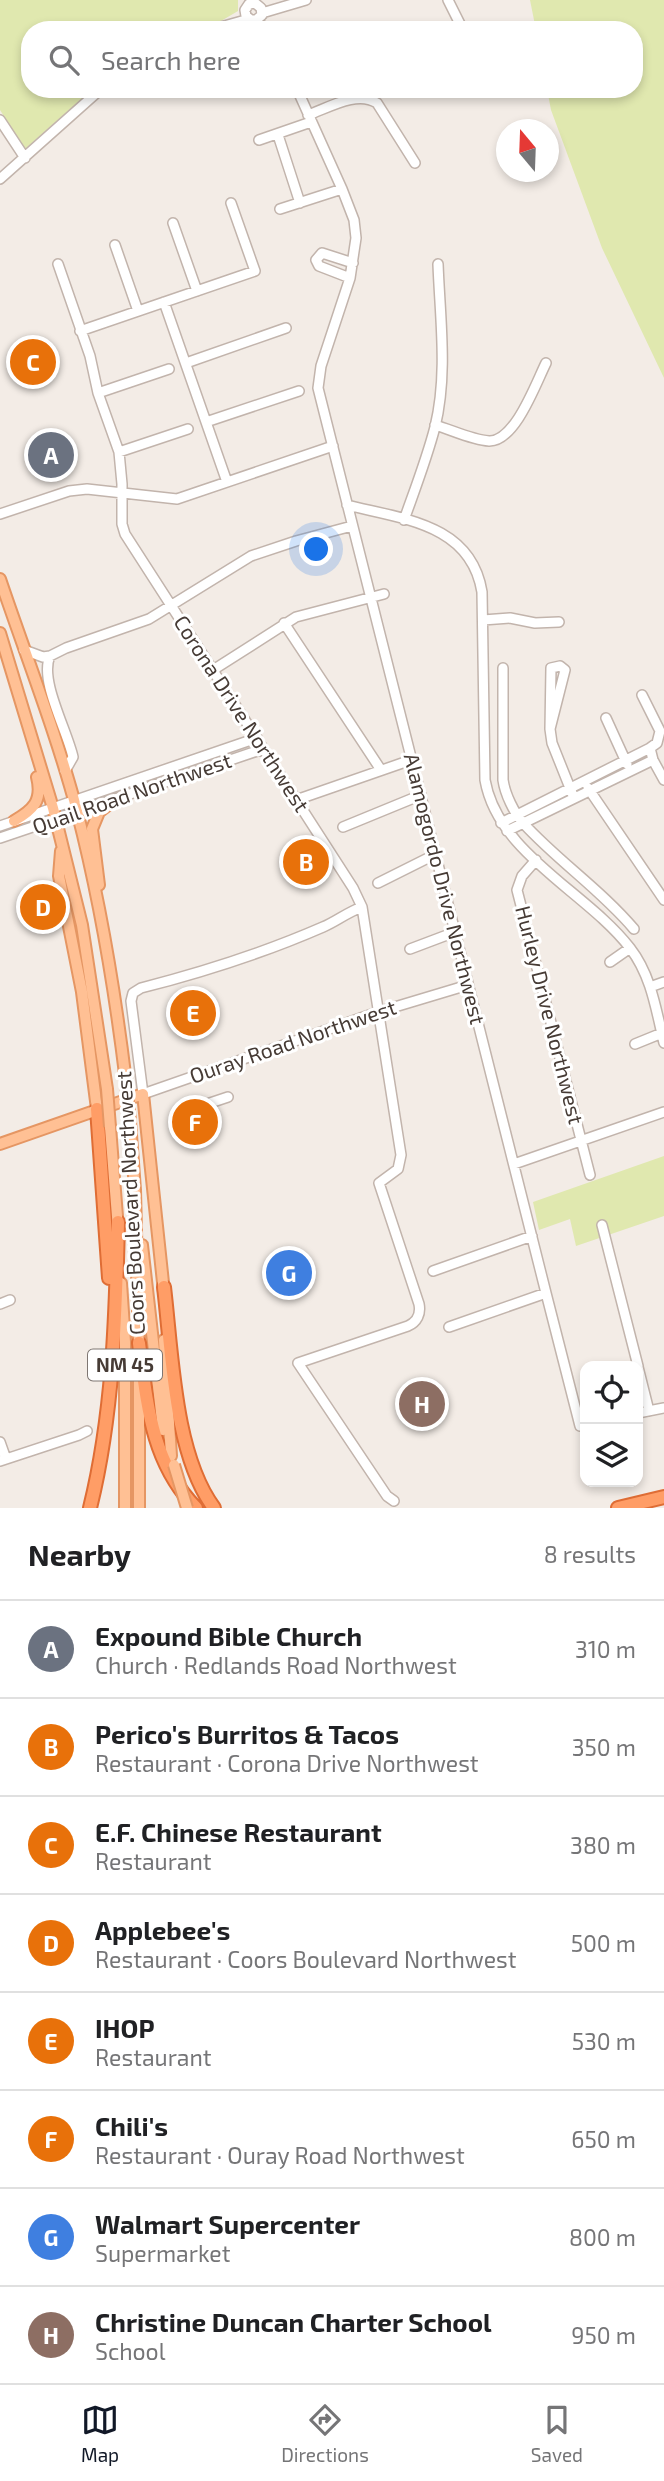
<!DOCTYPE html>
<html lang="en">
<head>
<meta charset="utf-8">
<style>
  :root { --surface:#fff; --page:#f2f2f2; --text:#202124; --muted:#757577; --line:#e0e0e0; --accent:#111827 }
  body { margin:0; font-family:"Exo 2",sans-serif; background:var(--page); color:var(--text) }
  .controls { position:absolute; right:21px; bottom:21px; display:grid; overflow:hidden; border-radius:14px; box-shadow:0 4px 10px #0003 }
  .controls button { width:63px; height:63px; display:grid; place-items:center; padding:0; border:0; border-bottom:2px solid var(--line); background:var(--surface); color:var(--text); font:35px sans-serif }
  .compass { position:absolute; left:496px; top:119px; width:63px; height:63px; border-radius:50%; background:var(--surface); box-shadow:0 4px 10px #0003; rotate:341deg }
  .you { position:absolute; left:317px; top:550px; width:24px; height:24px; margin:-18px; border:5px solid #fff; border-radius:50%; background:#1a73e8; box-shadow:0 0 0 10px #1a73e833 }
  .badge { display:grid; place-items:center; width:46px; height:46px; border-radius:50%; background:var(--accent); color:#fff; font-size:23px; font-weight:700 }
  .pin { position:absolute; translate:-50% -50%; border:4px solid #fff; box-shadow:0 2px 7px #0006 }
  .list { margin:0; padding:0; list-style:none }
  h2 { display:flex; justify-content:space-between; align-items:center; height:91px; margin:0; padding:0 28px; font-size:30px }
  h2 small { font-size:23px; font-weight:400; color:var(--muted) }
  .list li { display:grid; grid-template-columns:46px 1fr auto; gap:21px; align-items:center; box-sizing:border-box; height:98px; padding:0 28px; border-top:2px solid var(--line) }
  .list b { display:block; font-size:26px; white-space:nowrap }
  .list p { margin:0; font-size:23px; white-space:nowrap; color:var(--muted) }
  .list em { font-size:23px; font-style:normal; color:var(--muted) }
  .icon { flex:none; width:38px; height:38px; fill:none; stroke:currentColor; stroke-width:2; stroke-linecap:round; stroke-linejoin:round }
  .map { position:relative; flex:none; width:664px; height:1508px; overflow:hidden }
  .search { position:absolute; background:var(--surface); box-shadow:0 4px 10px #0003; left:21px; right:21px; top:21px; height:77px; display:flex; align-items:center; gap:18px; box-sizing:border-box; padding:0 24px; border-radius:28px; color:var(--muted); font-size:26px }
  .sheet { height:875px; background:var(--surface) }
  nav { display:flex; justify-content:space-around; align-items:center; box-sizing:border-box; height:98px; border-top:2px solid var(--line); background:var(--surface); font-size:19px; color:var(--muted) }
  nav a { display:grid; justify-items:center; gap:4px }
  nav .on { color:var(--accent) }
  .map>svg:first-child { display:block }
</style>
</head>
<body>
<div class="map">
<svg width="664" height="1508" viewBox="0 0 664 1508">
  <rect width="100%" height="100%" fill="#f3ece6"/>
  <path fill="#e0e8af" d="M0,0h238v11l-17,10 -36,9h-155v59h63l-68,60 -25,-39z
    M530,0h134v378l-62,-130 -51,-138 -4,-21h87v-59h-98z
    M664,1156v60l-88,30 -6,-27 -31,11 -6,-28z"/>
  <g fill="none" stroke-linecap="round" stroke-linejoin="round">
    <g stroke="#c2b4ac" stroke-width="12">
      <path id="minor" d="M448,0l15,30
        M262,13l44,-13
        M256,20l6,-5 -1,-7 -6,-5 -6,1 -4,6 1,6 5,4h5l11,10
        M210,30l39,-11
        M297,89l45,100 12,31 2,18 -6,40 -29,88 -3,22 228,905 34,133 5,-1
        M308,115c20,-7 49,-25 69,-12l38,60
        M0,120l25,38
        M278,135l22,68
        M259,140l52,-18
        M0,179l101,-90
        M280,209l62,-20
        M173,223l24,68
        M115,245l23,66
        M58,264l32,92 8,37 21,59 3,32v40l3,10 228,354 9,19 39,248 -3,14 -19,14 40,121c2,10 -2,18 -11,22l-110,37 89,133 7,5
        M350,278l-31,-12 -3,-6 6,-7 31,10
        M164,302l63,180
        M80,331l175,-60 -24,-68
        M186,363l100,-35
        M98,393l71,-24
        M206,422l93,-31
        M435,425c17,5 37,15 54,16 26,1 47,-58 57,-78
        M119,452l69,-23
        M347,505c56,14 124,19 135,87l3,188c13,74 102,112 145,168 21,27 26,61 34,95
        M0,514l69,-23 18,-2 90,10 156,-53
        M404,520c11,-31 23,-62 31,-93 13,-53 5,-109 3,-163
        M483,620l27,-2 25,5 24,-1
        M284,623l97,147
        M24,650l19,7 7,-1 16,-8 83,-29 102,-63 45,-15 56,-15
        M50,656c-11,24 17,74 23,101l-8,14
        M503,668v112c2,14 11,33 21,44 34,37 77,66 110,105
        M213,670l83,-53 88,-23
        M642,695l18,36 -3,12 -7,5 3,12 11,20
        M606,718l21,46
        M550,729l15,-59 -5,-4 -9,2 -1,61 2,14 22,55
        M588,788l76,112
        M296,800l115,-40
        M501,823l149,-75
        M0,826l257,-88
        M343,827l78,-32
        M507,831l146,-71
        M0,838l263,-89
        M536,860l-14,16 -5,14 73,285
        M378,883l58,-29
        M362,907c-16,6 -25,14 -39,20 -55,24 -123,46 -182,61l-8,5 -2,8 12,93 235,-82 90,-27
        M410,949l45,-17
        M610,962l20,-14
        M650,987l14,-5
        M635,1044l27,-11
        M210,1103l18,-6
        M514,1164l150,-52
        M602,1225l36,141
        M433,1271l99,-35
        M0,1304l10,-4
        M449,1327l97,-34
        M638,1367l11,44
        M638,1413l26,-5
        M0,1442l6,17
        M0,1461l79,-26 8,-4"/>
    </g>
    <g stroke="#e59663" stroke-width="14">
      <path id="major" d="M0,579c26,77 56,153 77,232 23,89 38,180 49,271
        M0,633l53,175 29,117 25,164
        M14,821c19,-11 29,-20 23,-44
        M61,851l-2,25 23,116 15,117
        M99,885l-7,-56 7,-17 13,-10
        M130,1121l5,69 4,161
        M110,1127l8,102
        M0,1144l143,-50 21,198
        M142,1245l21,185
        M121,1283l4,59v166
        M164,1340l7,116
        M139,1508v-134"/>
    </g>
    <g stroke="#df6d35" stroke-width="16">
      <path id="highway" d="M97,1109l12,169
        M164,1287c8,66 10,167 50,221
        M139,1343c8,60 12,119 57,165
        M90,1508c23,-93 26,-191 28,-286
        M618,1508l46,-11"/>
    </g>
    <use href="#minor" stroke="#fff" stroke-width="9"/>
    <use href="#major" stroke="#ffc094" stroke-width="10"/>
    <use href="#highway" stroke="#ff9d66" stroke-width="12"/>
    <g stroke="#e59663" stroke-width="14" stroke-linecap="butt">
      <path id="major-bridge" d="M126,1082l4,39
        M107,1089l3,38
        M174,1465l13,43"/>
    </g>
    <use href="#major-bridge" stroke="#ffc094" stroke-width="10"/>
  </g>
  <g text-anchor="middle" stroke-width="6" stroke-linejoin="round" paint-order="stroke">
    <rect fill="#fff" stroke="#7e7672" stroke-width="2" x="88" y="1349.5" width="74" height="31" rx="5"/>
    <g font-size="19" font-weight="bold" fill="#463b35">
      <text x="125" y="1372">NM 45</text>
    </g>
    <g font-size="21" fill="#463b35" stroke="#fff">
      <text transform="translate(241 714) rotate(57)" y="7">Corona Drive Northwest</text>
      <text transform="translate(132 794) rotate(-19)" y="7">Quail Road Northwest</text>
      <text transform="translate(444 889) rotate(76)" y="7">Alamogordo Drive Northwest</text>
      <text transform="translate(549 1015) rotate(76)" y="7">Hurley Drive Northwest</text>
      <text transform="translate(293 1042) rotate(-19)" y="7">Ouray Road Northwest</text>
      <text transform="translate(131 1203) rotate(-93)" y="7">Coors Boulevard Northwest</text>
    </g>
  </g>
</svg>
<div class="controls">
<button><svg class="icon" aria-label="locate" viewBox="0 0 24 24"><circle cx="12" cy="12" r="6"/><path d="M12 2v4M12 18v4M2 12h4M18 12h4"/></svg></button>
<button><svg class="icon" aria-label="layers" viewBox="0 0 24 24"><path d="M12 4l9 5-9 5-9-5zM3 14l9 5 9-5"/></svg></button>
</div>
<svg class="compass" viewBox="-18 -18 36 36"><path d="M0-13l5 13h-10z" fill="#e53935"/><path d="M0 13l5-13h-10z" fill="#757577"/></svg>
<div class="you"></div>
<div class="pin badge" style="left:51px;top:455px;background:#6b7280">A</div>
<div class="pin badge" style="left:306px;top:862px;background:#e8710a">B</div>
<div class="pin badge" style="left:33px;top:362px;background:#e8710a">C</div>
<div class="pin badge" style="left:43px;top:907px;background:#e8710a">D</div>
<div class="pin badge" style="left:193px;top:1013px;background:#e8710a">E</div>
<div class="pin badge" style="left:195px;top:1122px;background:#e8710a">F</div>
<div class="pin badge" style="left:289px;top:1273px;background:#3f7fe0">G</div>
<div class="pin badge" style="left:422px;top:1404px;background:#8d6e63">H</div>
<div class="search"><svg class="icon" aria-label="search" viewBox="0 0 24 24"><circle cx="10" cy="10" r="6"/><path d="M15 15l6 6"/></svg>Search here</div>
</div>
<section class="sheet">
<h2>Nearby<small>8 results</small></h2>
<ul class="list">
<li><span class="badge" style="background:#6b7280">A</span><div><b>Expound Bible Church</b><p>Church · Redlands Road Northwest</p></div><em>310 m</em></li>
<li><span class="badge" style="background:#e8710a">B</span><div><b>Perico's Burritos &amp; Tacos</b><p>Restaurant · Corona Drive Northwest</p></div><em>350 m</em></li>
<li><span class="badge" style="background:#e8710a">C</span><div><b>E.F. Chinese Restaurant</b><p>Restaurant</p></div><em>380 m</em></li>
<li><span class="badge" style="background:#e8710a">D</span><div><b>Applebee's</b><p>Restaurant · Coors Boulevard Northwest</p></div><em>500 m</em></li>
<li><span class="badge" style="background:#e8710a">E</span><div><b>IHOP</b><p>Restaurant</p></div><em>530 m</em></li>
<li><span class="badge" style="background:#e8710a">F</span><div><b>Chili's</b><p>Restaurant · Ouray Road Northwest</p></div><em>650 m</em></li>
<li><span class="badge" style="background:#3f7fe0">G</span><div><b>Walmart Supercenter</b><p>Supermarket</p></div><em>800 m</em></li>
<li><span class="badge" style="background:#8d6e63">H</span><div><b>Christine Duncan Charter School</b><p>School</p></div><em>950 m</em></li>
</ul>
</section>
<nav>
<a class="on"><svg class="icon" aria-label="map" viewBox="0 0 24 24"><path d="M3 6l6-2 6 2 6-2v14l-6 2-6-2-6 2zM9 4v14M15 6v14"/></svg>Map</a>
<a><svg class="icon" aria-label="directions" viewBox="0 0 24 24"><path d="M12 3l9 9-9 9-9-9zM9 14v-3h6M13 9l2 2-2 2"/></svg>Directions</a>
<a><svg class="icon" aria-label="saved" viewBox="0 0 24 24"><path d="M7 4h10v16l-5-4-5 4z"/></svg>Saved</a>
</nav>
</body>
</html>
